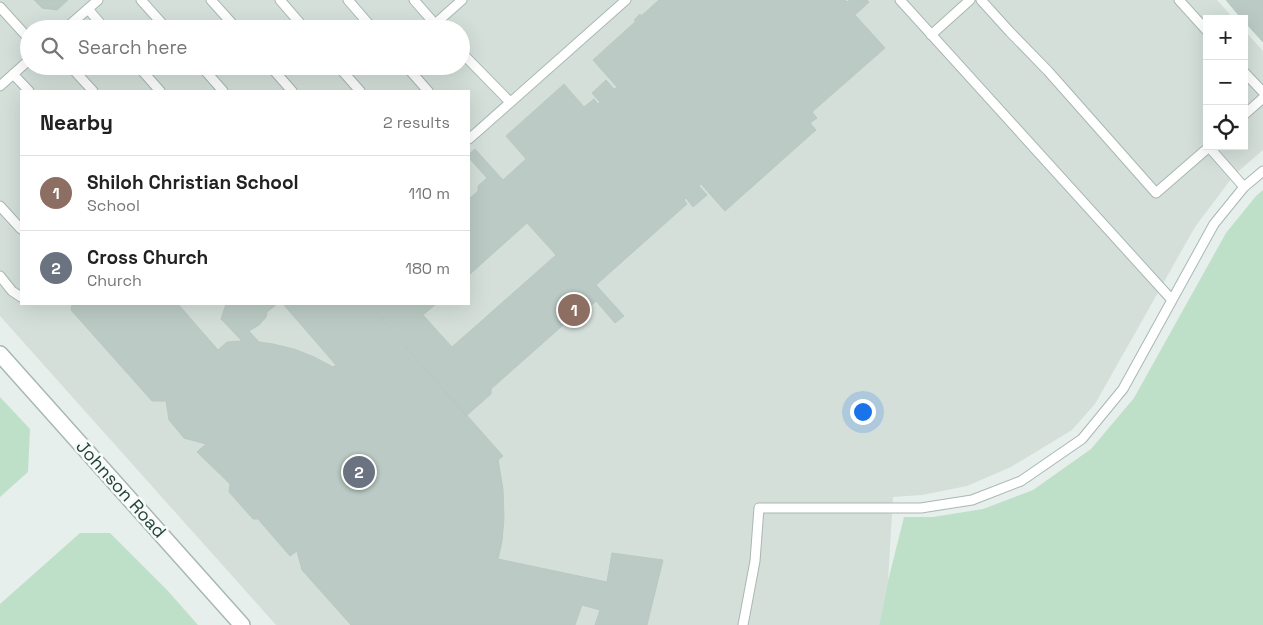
<!DOCTYPE html>
<html lang="en">
<head>
<meta charset="utf-8">
<style>
  :root { --surface:#fff; --page:#f6f6f6; --text:#222; --muted:#767676; --line:#e0e0e0; --accent:#804e3d }
  body { margin:0; font-family:"Space Grotesk",sans-serif; background:var(--page); color:var(--text) }
  .controls { position:absolute; right:15px; top:15px; display:grid; overflow:hidden; border-radius:0px; box-shadow:0 5px 20px #0002 }
  .controls button { width:45px; height:45px; display:grid; place-items:center; padding:0; border:0; border-bottom:1px solid var(--line); background:var(--surface); color:var(--text); font:25px sans-serif }
  .you { position:absolute; left:862px; top:411px; width:18px; height:18px; margin:-12px; border:4px solid #fff; border-radius:50%; background:#1a73e8; box-shadow:0 0 0 8px #1a73e833 }
  .badge { display:grid; place-items:center; width:32px; height:32px; border-radius:50%; background:var(--accent); color:#fff; font-size:16px; font-weight:700 }
  .pin { position:absolute; translate:-50% -50%; border:2px solid #fff; box-shadow:0 1px 5px #0006 }
  .list { margin:0; padding:0; list-style:none }
  h2 { display:flex; justify-content:space-between; align-items:center; height:65px; margin:0; padding:0 20px; font-size:21px }
  h2 small { font-size:16px; font-weight:400; color:var(--muted) }
  .list li { display:grid; grid-template-columns:32px 1fr auto; gap:15px; align-items:center; box-sizing:border-box; height:75px; padding:0 20px; border-top:1px solid var(--line) }
  .list b { display:block; font-size:19px; white-space:nowrap }
  .list p { margin:0; font-size:16px; white-space:nowrap; color:var(--muted) }
  .list em { font-size:16px; font-style:normal; color:var(--muted) }
  .icon { flex:none; width:28px; height:28px; fill:none; stroke:currentColor; stroke-width:2; stroke-linecap:round; stroke-linejoin:round }
  .map { position:relative; flex:none; width:1263px; height:625px; overflow:hidden }
  .search { position:absolute; background:var(--surface); box-shadow:0 5px 20px #0002; left:20px; top:20px; width:450px; height:55px; display:flex; align-items:center; gap:12px; box-sizing:border-box; padding:0 18px; border-radius:28px; color:var(--muted); font-size:19px }
  .panel { position:absolute; background:var(--surface); box-shadow:0 5px 20px #0002; left:20px; top:90px; width:450px; height:215px; border-radius:0px }
  .map>svg:first-child { display:block }
</style>
</head>
<body>
<div class="map">
<svg width="1263" height="625" viewBox="0 0 1263 625">
  <rect width="100%" height="100%" fill="#e6efeb"/>
  <path fill="#d4dfda" fill-rule="evenodd" d="M0,0h1217l17,19h-27v127h37v-116l19,21v99l-29,25 -39,52 -100,177 -23,26 -61,37 -44,19 -45,9 -29,2 -5,84 -9,44h-603l-276,-309zM29,29h432v37h-432zM21,91h448v213h-448z"/>
  <path fill="#bfe0c8" d="M1263,190v435h-384l9,-44 16,-64h29l50,-8 50,-19 58,-41 43,-51 92,-165 30,-37z
    M0,397l30,32 -2,43 -28,25z
    M80,533h30l58,58 30,34h-198v-21z"/>
  <path fill="#bbcac4" stroke="#b8c9c2" d="M34,0h34l-11,10 -15,-2z
    M659,0h186l2,2 2,-2h18l2,2 -14,13 30,33 -73,64 5,6 -7,5 6,7 -91,81 -24,-27 -2,2 8,9 -14,12 -7,-9 -2,2 3,4 -91,81 28,31 -9,7 -19,-22 -11,10h-6l-88,78v5l-25,22 -98,-112h68l-13,11 29,32 104,-92 -29,-32 -58,52v-76l9,-8v-5l9,-8 -18,-20v-4l6,-5 28,31 23,-21 -20,-23 58,-52 20,23 10,-8 4,5 2,-2 -8,-9 14,-13 8,9 3,-2 -24,-27 43,-39 -2,-1 6,-6 1,2z
    M1226,0h37v42l-19,-21v-2h-2z
    M72,304h106l40,46 9,-8 15,-1 -21,-22 5,-15h51l-10,8 -1,5 -7,8 -10,6 10,11 14,2 21,5 20,8 19,10 3,-2 -53,-61h85l135,152 -5,4 5,29 1,29 -2,23 -4,18 109,23 5,-29 51,7 -16,65h-52l5,-15 -18,-5 -7,20h-224l-49,-55 -5,-19 -7,5 -32,-37h-5l-24,-27 1,-8 -33,-32 9,-8 -22,-6 -15,-18 -3,-19h-14l-81,-91z"/>
  <g fill="none" stroke-linecap="round" stroke-linejoin="round">
    <g stroke="#a8b8b2" stroke-width="11">
      <path id="service" d="M141,0l26,29
        M211,0l26,29
        M280,0l25,29
        M348,0l25,29
        M414,0l21,24 27,-24
        M900,0l272,300
        M981,0l29,32 38,39 108,122 53,-46 35,40
        M1179,0l28,31
        M0,7l29,32
        M88,9l17,20
        M65,29l33,-29
        M931,35l39,-35
        M461,52l49,50
        M70,66l23,25
        M138,66l22,25
        M201,66l22,25
        M270,66l22,25
        M338,66l22,25
        M406,66l22,25
        M1244,72l19,20
        M13,74l16,17
        M0,86l29,-26
        M1244,115l19,-17
        M469,139l157,-139
        M0,206l21,23
        M0,276l12,15 9,6
        M743,625l12,-64 4,-53h162l51,-8 49,-19 61,-42 41,-50 91,-165 30,-37 19,-16"/>
    </g>
    <g stroke="#a8b8b2" stroke-width="18">
      <path id="tertiary" d="M0,354l242,271"/>
    </g>
    <use href="#service" stroke="#fff" stroke-width="9"/>
    <use href="#tertiary" stroke="#fff" stroke-width="15"/>
  </g>
  <g text-anchor="middle" stroke-width="5" stroke-linejoin="round" paint-order="stroke">
    <g font-size="18" fill="#24423a" stroke="#f7fbf9">
      <text transform="translate(121 489) rotate(48)" y="6">Johnson Road</text>
    </g>
  </g>
</svg>
<div class="controls">
<button>+</button>
<button>−</button>
<button><svg class="icon" aria-label="locate" viewBox="0 0 24 24"><circle cx="12" cy="12" r="6"/><path d="M12 2v4M12 18v4M2 12h4M18 12h4"/></svg></button>
</div>
<div class="you"></div>
<div class="pin badge" style="left:574px;top:310px;background:#8d6e63">1</div>
<div class="pin badge" style="left:359px;top:472px;background:#6b7280">2</div>
<div class="search"><svg class="icon" aria-label="search" viewBox="0 0 24 24"><circle cx="10" cy="10" r="6"/><path d="M15 15l6 6"/></svg>Search here</div>
<section class="panel">
<h2>Nearby<small>2 results</small></h2>
<ul class="list">
<li><span class="badge" style="background:#8d6e63">1</span><div><b>Shiloh Christian School</b><p>School</p></div><em>110 m</em></li>
<li><span class="badge" style="background:#6b7280">2</span><div><b>Cross Church</b><p>Church</p></div><em>180 m</em></li>
</ul>
</section>
</div>
</body>
</html>
